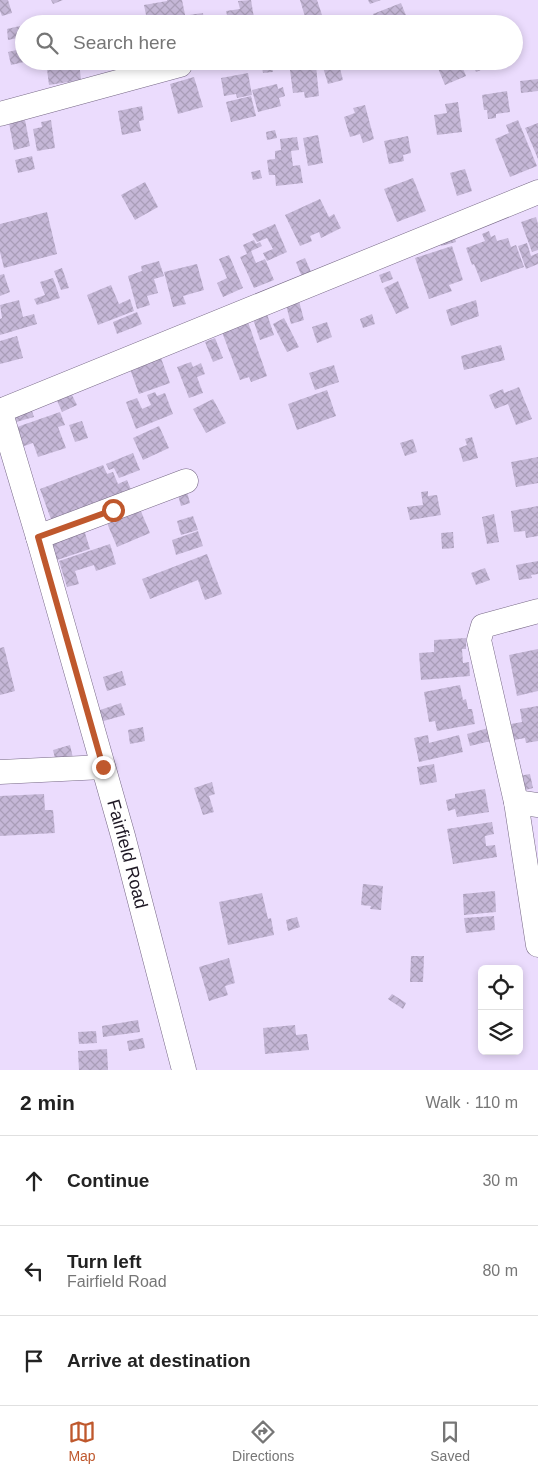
<!DOCTYPE html>
<html lang="en">
<head>
<meta charset="utf-8">
<style>
  :root { --surface:#fff; --page:#f6f6f6; --text:#222; --muted:#767676; --line:#e0e0e0; --accent:#bf582d }
  body { margin:0; font-family:Helvetica,sans-serif; background:var(--page); color:var(--text) }
  .controls { position:absolute; right:15px; bottom:15px; display:grid; overflow:hidden; border-radius:8px; box-shadow:0 2px 8px #0003 }
  .controls button { width:45px; height:45px; display:grid; place-items:center; padding:0; border:0; border-bottom:1px solid var(--line); background:var(--surface); color:var(--text); font:25px sans-serif }
  .stop { position:absolute; width:15px; height:15px; margin:-11px; border:4px solid #bf582d; border-radius:50%; background:#fff }
  .stop.end { background:#bf582d; border-color:#fff; box-shadow:0 1px 5px #0008 }
  .list { margin:0; padding:0; list-style:none }
  h2 { display:flex; justify-content:space-between; align-items:center; height:65px; margin:0; padding:0 20px; font-size:21px }
  h2 small { font-size:16px; font-weight:400; color:var(--muted) }
  .list li { display:grid; grid-template-columns:32px 1fr auto; gap:15px; align-items:center; box-sizing:border-box; height:90px; padding:0 20px; border-top:1px solid var(--line) }
  .list b { display:block; font-size:19px; white-space:nowrap }
  .list p { margin:0; font-size:16px; white-space:nowrap; color:var(--muted) }
  .list em { font-size:16px; font-style:normal; color:var(--muted) }
  .icon { flex:none; width:28px; height:28px; fill:none; stroke:currentColor; stroke-width:2; stroke-linecap:round; stroke-linejoin:round }
  .map { position:relative; flex:none; width:538px; height:1070px; overflow:hidden }
  .search { position:absolute; background:var(--surface); box-shadow:0 2px 8px #0003; left:15px; right:15px; top:15px; height:55px; display:flex; align-items:center; gap:12px; box-sizing:border-box; padding:0 18px; border-radius:28px; color:var(--muted); font-size:19px }
  .sheet { height:335px; background:var(--surface) }
  nav { display:flex; justify-content:space-around; align-items:center; box-sizing:border-box; height:70px; border-top:1px solid var(--line); background:var(--surface); font-size:14px; color:var(--muted) }
  nav a { display:grid; justify-items:center; gap:2px }
  nav .on { color:var(--accent) }
  .map>svg:first-child { display:block }
</style>
</head>
<body>
<div class="map">
<svg width="538" height="1070" viewBox="0 0 538 1070">
  <defs>
    <pattern id="building-cross-hatch" width="8" height="8" patternUnits="userSpaceOnUse" patternTransform="scale(1.25)"><rect width="8" height="8" fill="#c5b7d7"/><path d="M0 0l8 8M0 8l8-8" fill="none" stroke="#a99db8"/></pattern>
  </defs>
  <rect width="100%" height="100%" fill="#ebdcfd"/>
  <path fill="url(#building-cross-hatch)" d="M0,0h8l4,13 -10,3 -2,-5z
    M51,0h12l-10,4z
    M167,0h15l5,24h-28l-1,-6 -11,2 -3,-15 23,-4z
    M251,0l4,24h-35l-2,-8 9,-1 -1,-4 14,-2 -2,-8z
    M300,0h17l5,15 -16,5z
    M368,0h13l-11,4z
    M401,3l8,20 -32,1 -4,-10z
    M203,13l1,11h-14l-1,-9z
    M20,26l2,11 -14,3 -1,-11z
    M21,49l3,13 -13,3 -3,-13z
    M46,61h33l2,19 -32,5z
    M261,61h10l2,11 -10,1z
    M334,61h4l5,19 -15,4 -6,-20z
    M435,61h25l6,15 -21,9z
    M471,61h25l1,2 -21,9z
    M316,66l3,30 -14,2 -1,-6 -11,1 -3,-23z
    M248,73l4,22 -15,3 -1,-4 -12,2 -3,-18z
    M194,77l9,30 -25,7 -8,-30z
    M538,79v12l-17,2 -1,-12z
    M277,84l1,5 5,-2 2,9 -6,2 2,8 -23,6 -6,-22z
    M507,91l3,21 -14,2v4l-8,1 -1,-9h-3l-2,-15z
    M251,96l5,20 -25,6 -5,-20z
    M458,102l4,30 -25,3 -3,-20 13,-2 -2,-9z
    M365,105l9,34 -11,4 -3,-9 -10,3 -6,-20 11,-4 -2,-5z
    M142,106l2,14 -5,1 2,10 -19,4 -4,-24z
    M25,120l5,26 -16,4 -5,-27z
    M51,120l4,28 -18,3 -4,-22 9,-2 -1,-5z
    M518,120l19,46 -27,11 -15,-38 14,-6 -3,-8z
    M538,123v36l-13,-31z
    M275,130l2,8 -10,2 -1,-8z
    M318,135l5,28 -15,3 -5,-28z
    M408,136l3,17 -8,2 1,6 -15,3 -5,-23z
    M297,137l2,13 -8,1 2,15 7,-1 3,18 -27,3 -1,-11h-6l-2,-15 8,-1v-8l6,-1 -1,-11z
    M32,156l3,13 -17,4 -3,-13z
    M465,169l7,22 -15,5 -7,-23z
    M260,170l2,8 -9,2 -2,-8z
    M413,178l13,33 -29,11 -13,-33z
    M145,182l13,25 -23,13 -14,-25z
    M320,199l9,18 5,-3 7,14 -20,10 -2,-6 -9,4 2,5 -12,5 -15,-31z
    M47,212l10,42 -53,14 -4,-16v-28z
    M536,217l2,7v26l-6,2 -11,-30z
    M275,224l12,28 -20,9 -4,-8 10,-4 -6,-11 -10,4 -5,-8z
    M453,230l3,12 -15,4 -3,-11z
    M489,231l2,6 4,-2 2,6 11,-3 3,9 5,-2 8,22 -43,15 -7,-18 -2,1 -6,-17 19,-7 -3,-7z
    M254,240l2,4 4,-2 2,4 -11,5 5,12 9,-4 9,21 -20,8 -14,-31 7,-3 -4,-9z
    M527,243l4,13 7,-3v11l-12,5 -8,-23z
    M452,246l11,34 -14,5 3,6 -23,8 -14,-41z
    M229,255l14,33 -20,9 -6,-14 10,-5 -8,-19z
    M305,258l6,14 -9,5 -6,-15z
    M159,261l5,15 -10,3 4,14 -11,3 3,9 -13,4 -9,-33 14,-5 -1,-5z
    M197,264l7,26 -21,6 3,8 -13,3 -9,-35z
    M62,268l7,20 -8,2 -7,-19z
    M390,271l3,8 -11,4 -3,-8z
    M4,274l6,18 -10,4v-21z
    M53,278l7,20 -23,7 -3,-6 11,-4 -5,-13z
    M398,281l11,27 -13,6 -12,-26z
    M111,285l8,19 11,-5 4,12 -36,14 -11,-30z
    M19,300l4,17 11,-3 3,10 -37,11v-16l2,-1 -2,-13z
    M476,300l3,16 -28,10 -5,-16z
    M299,301l5,19 -13,4 -5,-19z
    M266,311l8,24 -14,5 -8,-24z
    M137,312l5,12 -25,10 -4,-12z
    M372,314l3,10 -12,4 -3,-9z
    M284,318l15,29 -12,5 -14,-28z
    M248,322l19,54 -16,6 -2,-5 -9,3 -18,-48z
    M327,322l5,15 -15,6 -5,-16z
    M17,336l6,22 -23,6v-23z
    M215,338l8,20 -10,4 -8,-20z
    M501,345l4,15 -41,10 -3,-14z
    M161,358l9,25 -31,11 -9,-25z
    M191,362l2,5 8,-4 4,11 -8,3 6,16 -14,5 -12,-31z
    M334,365l5,17 -24,8 -6,-17z
    M519,387l13,32 -16,6 -8,-21 -13,5 -6,-14 14,-6 1,4z
    M69,389l8,16 -15,7 -7,-16z
    M327,390l9,26 -39,14 -9,-26z
    M155,392l2,4 8,-3 8,21 -37,15 -10,-27 11,-4 5,11 9,-4 -4,-10z
    M213,399l13,24 -20,10 -13,-24z
    M31,408l3,9 -18,5 -2,-10z
    M60,412l5,13 -7,2 8,21 -28,9 -5,-14 -9,3 -7,-19z
    M82,421l6,17 -13,4 -6,-17z
    M159,426l10,22 -26,12 -10,-22z
    M472,437l6,21 -15,4 -4,-14 8,-3 -2,-6z
    M413,439l4,13 -12,4 -5,-13z
    M133,453l7,17 -21,8 -5,-10 -5,2 -3,-6z
    M538,457v26l-22,4 -5,-25z
    M103,465l4,9 6,-2 5,12 9,-4 5,12 -80,30 -12,-33z
    M186,488l4,15 -9,3 -4,-15z
    M428,491v5l9,-1 4,20 -31,5 -3,-13 16,-2 -2,-13z
    M538,506v30l-12,2 -1,-7 -11,1 -3,-21z
    M140,509l10,24 -33,14 -10,-24z
    M494,514l5,28 -12,2 -5,-27z
    M193,516l5,14 -17,5 -4,-14z
    M84,530l6,19 -33,11 -7,-19z
    M198,531l5,15 -27,9 -4,-15z
    M453,532l1,16 -12,1 -1,-16z
    M110,544l6,20 -20,7 -2,-6 -19,6 4,13 -12,3 -8,-26z
    M207,554l15,40 -17,6 -7,-20 -48,19 -8,-20z
    M538,561v13l-7,1 1,3 -13,2 -3,-15z
    M485,568l5,12 -14,5 -5,-12z
    M466,638v11h-4l1,14 6,-1 1,14 -49,4 -2,-27 15,-1v-12z
    M4,647l11,44 -15,4v-47z
    M538,649v42l-21,5 -8,-41z
    M122,671l4,14 -19,6 -4,-14z
    M460,685l3,15 3,-1 2,10h4l3,15 -38,7 -2,-10 -6,1 -5,-30z
    M121,703l4,12 -25,7 -3,-11z
    M538,706v35l-12,2 -1,-5 -11,2 -3,-16 11,-2 -2,-13z
    M143,727l2,14 -15,3 -2,-14z
    M492,727l3,13 -25,6 -3,-12z
    M428,735l1,8 30,-8 4,17 -44,10 -5,-24z
    M70,745l3,13 -17,4 -3,-12z
    M434,764l3,18 -17,3 -3,-18z
    M530,774l3,14 -11,3 -3,-15z
    M212,782l3,12 -6,2 5,16 -11,3 -9,-27z
    M485,789l4,23 -32,5 -2,-8 -7,2 -2,-11 9,-2v-4z
    M44,794l1,16h8l2,23 -55,3v-40z
    M492,822l2,12 -9,2 1,10 9,-1 2,12 -44,7 -6,-35z
    M363,884l20,2 -2,24 -11,-1 1,-3 -10,-1z
    M495,891l1,21 -32,3 -1,-21z
    M262,893l6,26 3,-1 3,17 -46,10 -9,-43z
    M494,916l1,14 -29,3 -2,-15z
    M297,917l3,10 -12,4 -2,-11z
    M411,956h13l-1,26h-13z
    M229,958l6,25 -10,3 3,9 -19,6 -10,-34z
    M392,994l14,9 -3,6 -15,-10z
    M138,1020l2,12 -37,5 -1,-11z
    M295,1025l1,10 11,-1 2,16 -44,4 -2,-26z
    M96,1031l1,12 -18,1 -1,-12z
    M143,1038l2,10 -16,3 -2,-10z
    M107,1049l1,21h-29l-1,-19z"/>
  <g fill="none" stroke-linecap="round" stroke-linejoin="round">
    <g stroke="#766885" stroke-width="25">
      <g id="street">
        <path d="M0,114l180,-49"/>
        <path id="s1" d="M0,410l38,127 85,299 61,234"/>
        <path d="M0,411l538,-219"/>
        <path d="M38,537l148,-56"/>
        <path d="M538,611l-55,15 -4,14 37,162 22,143"/>
        <path d="M0,772l103,-5"/>
        <path d="M516,802l22,3"/>
      </g>
    </g>
    <use href="#street" stroke="#fff" stroke-width="24"/>
  </g>
  <g fill="none" stroke-linecap="round" stroke-linejoin="round">
    <path stroke="#bf582d" stroke-width="6" d="M103,767l-65,-230 75,-27"/>
  </g>
  <g text-anchor="middle" stroke-width="4" stroke-linejoin="round" paint-order="stroke">
    <g font-size="18" fill="#1f1925" stroke="#ebdcfd">
      <text dy="6" stroke="none"><textPath href="#s1" startOffset="462">Fairfield Road</textPath></text>
    </g>
  </g>
</svg>
<div class="controls">
<button><svg class="icon" aria-label="locate" viewBox="0 0 24 24"><circle cx="12" cy="12" r="6"/><path d="M12 2v4M12 18v4M2 12h4M18 12h4"/></svg></button>
<button><svg class="icon" aria-label="layers" viewBox="0 0 24 24"><path d="M12 4l9 5-9 5-9-5zM3 14l9 5 9-5"/></svg></button>
</div>
<div class="stop" style="left:113px;top:510px"></div>
<div class="stop end" style="left:103px;top:767px"></div>
<div class="search"><svg class="icon" aria-label="search" viewBox="0 0 24 24"><circle cx="10" cy="10" r="6"/><path d="M15 15l6 6"/></svg>Search here</div>
</div>
<section class="sheet">
<h2>2 min<small>Walk · 110 m</small></h2>
<ul class="list">
<li><svg class="icon" aria-label="ahead" viewBox="0 0 24 24"><path d="M12 20V5M6 11l6-6 6 6"/></svg><div><b>Continue</b></div><em>30 m</em></li>
<li><svg class="icon" aria-label="left" viewBox="0 0 24 24"><path d="M17 20v-9H6M10 6l-5 5 5 5"/></svg><div><b>Turn left</b><p>Fairfield Road</p></div><em>80 m</em></li>
<li><svg class="icon" aria-label="arrive" viewBox="0 0 24 24"><path d="M6 21V4h12l-3 4 3 4H6"/></svg><div><b>Arrive at destination</b></div></li>
</ul>
</section>
<nav>
<a class="on"><svg class="icon" aria-label="map" viewBox="0 0 24 24"><path d="M3 6l6-2 6 2 6-2v14l-6 2-6-2-6 2zM9 4v14M15 6v14"/></svg>Map</a>
<a><svg class="icon" aria-label="directions" viewBox="0 0 24 24"><path d="M12 3l9 9-9 9-9-9zM9 14v-3h6M13 9l2 2-2 2"/></svg>Directions</a>
<a><svg class="icon" aria-label="saved" viewBox="0 0 24 24"><path d="M7 4h10v16l-5-4-5 4z"/></svg>Saved</a>
</nav>
</body>
</html>
